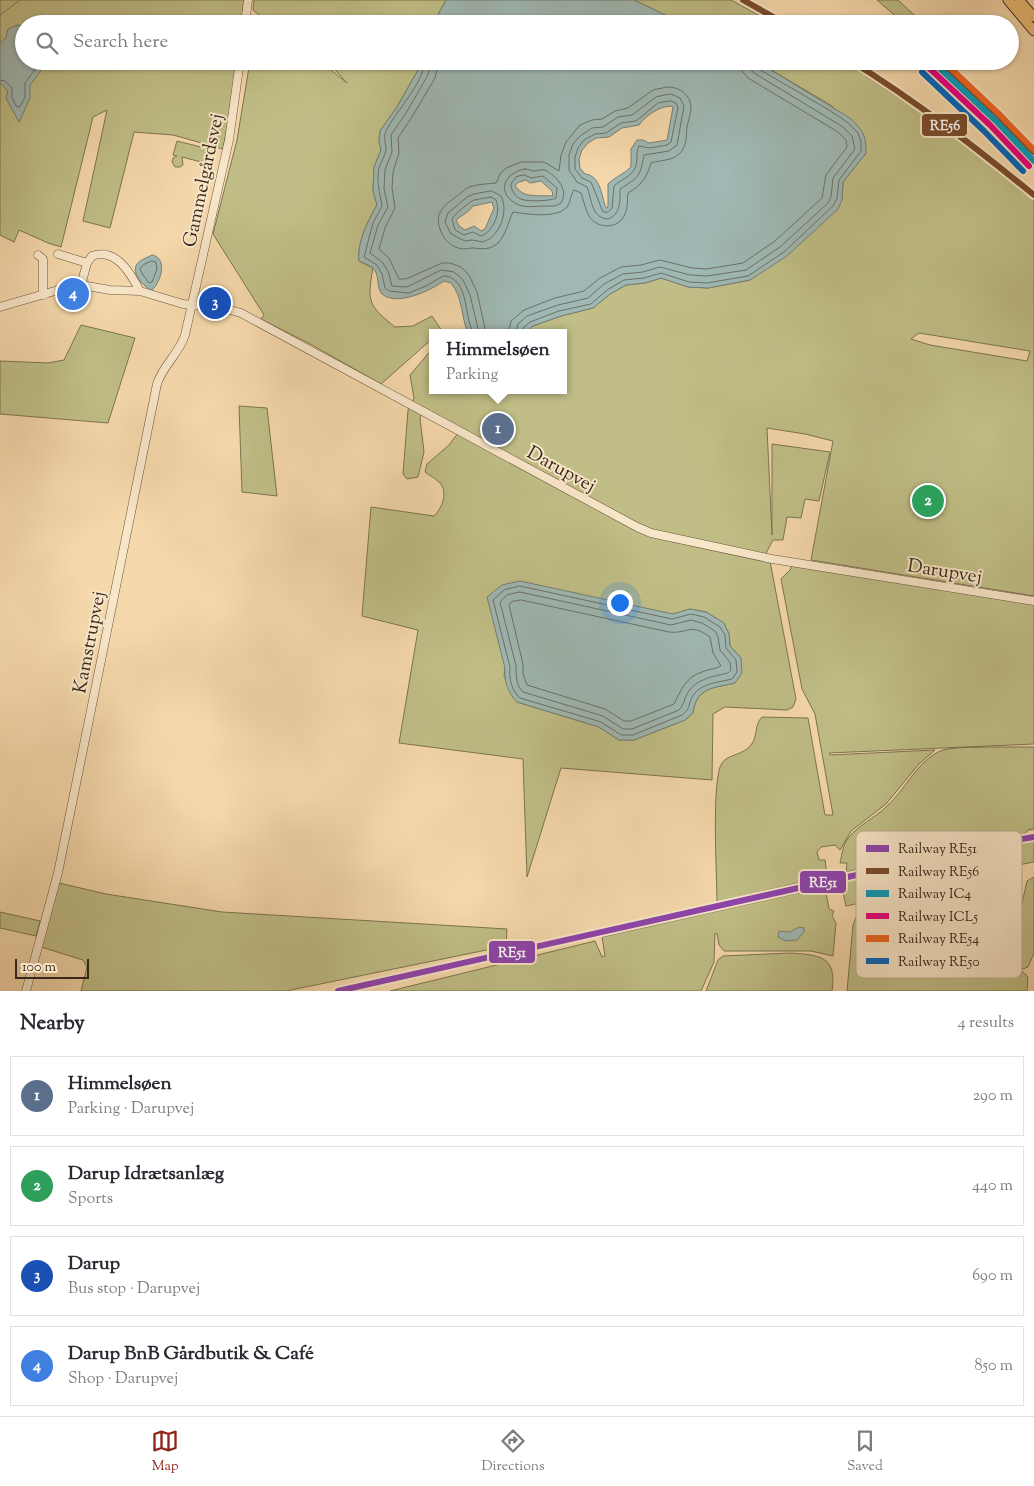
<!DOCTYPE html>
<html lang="en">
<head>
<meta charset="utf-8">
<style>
  :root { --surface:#fff; --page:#f7f7f7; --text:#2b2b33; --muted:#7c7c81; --line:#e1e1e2; --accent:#8f2418 }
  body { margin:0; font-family:"Sorts Mill Goudy",serif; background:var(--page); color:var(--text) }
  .scale { position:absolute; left:15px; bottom:12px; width:74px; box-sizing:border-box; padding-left:5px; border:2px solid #39291c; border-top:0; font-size:14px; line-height:18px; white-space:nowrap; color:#39291c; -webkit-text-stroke:4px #f8e6c8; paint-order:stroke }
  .you { position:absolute; left:619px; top:602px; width:18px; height:18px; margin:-12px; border:4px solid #fff; border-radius:50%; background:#1a73e8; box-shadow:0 0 0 8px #1a73e833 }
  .badge { display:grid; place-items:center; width:32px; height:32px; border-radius:50%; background:var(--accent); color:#fff; font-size:16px; font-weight:700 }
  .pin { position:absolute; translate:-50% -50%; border:2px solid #fff; box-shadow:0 1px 5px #0006 }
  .popup { position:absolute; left:429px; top:329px; width:138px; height:65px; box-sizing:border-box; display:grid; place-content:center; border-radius:0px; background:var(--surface); filter:drop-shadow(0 1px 4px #0005); font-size:16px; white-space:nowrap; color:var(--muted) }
  .popup b { font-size:19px; color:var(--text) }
  .popup::after { content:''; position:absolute; left:50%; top:100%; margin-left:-10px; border:10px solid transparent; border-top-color:var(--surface) }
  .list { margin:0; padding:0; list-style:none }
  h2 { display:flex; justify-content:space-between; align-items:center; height:65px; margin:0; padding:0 20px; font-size:21px }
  h2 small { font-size:16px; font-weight:400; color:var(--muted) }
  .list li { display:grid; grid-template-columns:32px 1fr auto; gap:15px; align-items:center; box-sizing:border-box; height:80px; margin:0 10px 10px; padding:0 10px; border:1px solid var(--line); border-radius:0px }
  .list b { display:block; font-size:19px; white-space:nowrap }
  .list p { margin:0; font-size:16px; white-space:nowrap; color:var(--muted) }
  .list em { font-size:16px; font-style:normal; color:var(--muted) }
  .icon { flex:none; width:28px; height:28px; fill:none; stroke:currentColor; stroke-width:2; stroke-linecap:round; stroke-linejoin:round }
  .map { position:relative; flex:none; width:1034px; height:991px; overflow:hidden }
  .search { position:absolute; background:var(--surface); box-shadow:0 1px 4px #0004; left:15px; right:15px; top:15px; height:55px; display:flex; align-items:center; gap:12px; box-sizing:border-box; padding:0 18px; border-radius:28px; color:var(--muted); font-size:19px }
  .sheet { height:425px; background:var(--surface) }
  nav { display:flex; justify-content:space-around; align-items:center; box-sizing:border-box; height:70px; border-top:1px solid var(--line); background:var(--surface); font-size:14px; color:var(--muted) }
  nav a { display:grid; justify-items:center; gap:2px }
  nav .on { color:var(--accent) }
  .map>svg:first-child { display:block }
</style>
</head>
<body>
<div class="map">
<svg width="1034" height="991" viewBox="0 0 1034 991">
  <rect width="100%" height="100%" fill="#f5d8ab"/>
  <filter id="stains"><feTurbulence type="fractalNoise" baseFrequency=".004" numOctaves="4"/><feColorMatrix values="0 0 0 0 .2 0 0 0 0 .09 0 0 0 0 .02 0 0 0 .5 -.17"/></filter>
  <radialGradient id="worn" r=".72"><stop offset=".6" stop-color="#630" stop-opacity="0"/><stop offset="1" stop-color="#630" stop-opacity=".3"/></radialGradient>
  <path fill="#c0be86" stroke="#7c7451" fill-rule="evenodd" d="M0,0h244l-3,24h-217v37h213l-4,33 -10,55 -50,-14 -39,-3 -24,96 -27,-7 24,-111 -14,7 -32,130 -13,-4 -29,-13 -5,12 -14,-7z
    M254,0h192l-13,24h-158l-12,-6 -10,-8z
    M634,0h97l44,24h-91z
    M877,0h21l26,24h-19z
    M250,61h70l27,22 -20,-22h94l-3,9 -21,37 -17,24 -1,11 2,8 -7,18 -1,23 4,14c-9,16 -20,37 -18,56l14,7c-6,34 -5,37 22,59l18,-1 19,-10 10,15 -3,2h-6v5l-52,46 -69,-39 -51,-26 3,-4 -51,-81 24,-94z
    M756,61h87l94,62 97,77v396l-223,-36 22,-119 -28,-7 -38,-6 5,107v-91l58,8 -11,49 -14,-2 -4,19 -14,-1 -4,23h-10l-8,15 -111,-23 -230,-124 -4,10 4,34 -6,25 -11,2 -4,-5 5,-64 6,-12 -4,-23 23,-27v42h130v-57h-38l8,-7 28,-10 32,-8 17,-14 16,-9 19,-2 16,-5 27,9 20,1 42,-8 92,-80 1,-18 23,-29 -34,-47zM919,333l111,18 -3,10 -97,-16 -19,-6z
    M177,141l32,8 -4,14 -23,-6 1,8 -3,2h-5l-3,-5 1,-4 4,-2 -4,-1z
    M81,325l54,13 -27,85 -108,-9v-53l48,2 16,-3z
    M239,406l28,2 10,88 -35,-4z
    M458,433l176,97 14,5 122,26 26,138 -3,8 -6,3 -62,-3 -12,7 -1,66 -151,-12 -34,109 -4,-118 -124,-16 19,-113 -56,-14 9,-109 63,9c8,-8 15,-24 5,-34 -4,-4 -10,-7 -14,-10l2,-8 22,-19zM690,609l16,3 18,11 5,11 1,12 11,12 -6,25c-21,5 -39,4 -42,30l-8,7 -51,20h-15l-20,-13 -82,-25 -13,-26 1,-8z
    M792,566l242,38v140l-205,9 1,2 105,-5 -16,14 -33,40 -35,27 -11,19 -5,-5 -14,2 -4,5 2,8h6l2,16 -110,26c0,-25 -6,-123 5,-139 6,-9 22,-8 29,-18 7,-9 3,-20 11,-28l46,1 17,97h8l-18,-101 -13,-25 -21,-110 9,-9z
    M988,747h46v82l-6,1 -3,4 -71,13 -108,25 1,-9h-7c2,-9 3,-19 9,-26 10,-12 25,-19 36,-29 20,-17 30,-44 53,-56 12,-6 37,-4 50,-5z
    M1034,841v21l-73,14 -22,10 -93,20 -5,-23 111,-27z
    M1034,877v76l-6,14 -5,2 -82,-14 -5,-2 -2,-5 5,-47 3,-9 13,-4 12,12 -6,35 32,6 6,-36 22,3 6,-27z
    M59,883l47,11 116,18 285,17 -1,17 -220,45h-205l6,-24 -4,-7 -42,-13z
    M825,887l4,22 5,2 -2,5 4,7 -3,33 -22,-5h-87l-5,-6 -2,-12 -2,1 -1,28 -13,29h-311l205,-50 7,16 3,-1 -3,-19z
    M930,896h5l1,5 -6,51 2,7 91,13 5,5 -1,14h-180l6,-66 4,-10 6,-3z
    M0,912l40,9 -4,15 -36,-8z
    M790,953c30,2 47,3 42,38h-126l12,-31 5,-4z"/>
  <path fill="#9fb8b3" stroke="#767f77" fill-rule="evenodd" d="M446,0h188l50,24h-251z
    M17,25l7,1v35h24l-18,24v13l-11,24 -13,-24 2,-7 -8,-8v-40l6,-5 2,-9z
    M421,61h335l94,57c13,12 16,17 16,35l-23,29 -1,18 -4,9 -51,47 -37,24 -42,8 -20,-1 -27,-9 -16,5 -19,2 -16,9 -17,14 -32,8 -28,10 -8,7h-57c-7,-16 -5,-36 -17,-50l-7,-2c-13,9 -47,26 -62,13 -6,-7 -2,-19 -9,-26 -4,-3 -10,-5 -14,-7 -2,-19 9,-40 18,-56l-4,-14 1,-24 7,-17 -2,-8 1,-11 17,-24 21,-37zM670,106l3,1 -6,33 -18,3 -6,-3h-6l-6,9v18c-7,7 -16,10 -23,17v22l-1,2h-1c-5,-13 -5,-32 -21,-34l-5,-6 -1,-9 3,-9 6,-7 8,-5 13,-1 13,-9 17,-3c7,-10 20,-18 31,-19zM526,180l4,3 11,-2 11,10 1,5c-14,-1 -31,3 -38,-11l4,-3zM492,202l2,6 -9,21 -4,2 -7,-5 -9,4 -6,-4 -3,-6c6,-5 13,-8 17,-14z
    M152,255c16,3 9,27 0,35 -9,-3 -21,-17 -15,-26 4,-5 10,-6 15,-9z
    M520,581l153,33 17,-5 16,3 18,11 5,11 1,12 11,12 1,15 -7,10c-21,5 -39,4 -42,30l-8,7 -51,20h-15l-20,-13 -82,-25c-9,-9 -13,-21 -12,-34l-18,-71 15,-12z
    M799,927l5,1v4l-7,8 -11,1 -8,-4 1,-6 11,1z"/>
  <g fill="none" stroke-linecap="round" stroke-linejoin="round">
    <path stroke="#6c7068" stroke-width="1" d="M425,61c-2,23 -29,50 -39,70 -3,7 0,12 0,19 -1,6 -5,12 -7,18 -3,14 1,24 3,38l-9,17 -9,34 13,8 5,9 3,14 4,3 20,2 17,-7 17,-10c22,0 22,30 26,45 1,4 3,7 3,12
      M431,61l-3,14 -22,38 -15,22 1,17 -7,18 -1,19 4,18 -10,18 -8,28 12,9 6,9 4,15 15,1 34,-17 13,2 9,8 7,15 9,38
      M439,61l-4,17 -23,39 -14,21 1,15 -6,19 -1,16 3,20 -10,20 -6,21 10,9 10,21h7l36,-16h8l11,4 8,8 8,17 9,41
      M0,80l5,1 7,7v10l5,9h3l5,-10v-14l16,-22
      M668,87c12,0 23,8 23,21 0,6 -3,13 -4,19 -1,9 0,19 -7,26 -7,8 -20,7 -29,10 -4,14 -10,23 -23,30 -1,7 0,14 -3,21 -6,15 -27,16 -36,2 -4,-7 -5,-15 -8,-23l-7,-3c-4,5 -3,12 -7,17 -11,12 -40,7 -54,5 -5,10 -7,23 -15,31 -8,7 -15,6 -25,5 -5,0 -10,2 -15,0 -9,-3 -15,-10 -18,-19 -6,-17 5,-24 17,-33 5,-3 7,-7 12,-9 8,-3 19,-3 27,-4l4,-9 6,-6 15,-6h23l15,9 2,-16 5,-13 14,-17 12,-5 10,-1 13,-8 13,-3 25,-18z
      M671,94l9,4 4,8 -7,39 -8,6 -25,4c-4,22 -5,22 -24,34 0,12 1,25 -12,30 -17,-1 -16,-20 -21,-32l-10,-5 -8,-12v-15l4,-11 7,-8 12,-8 11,-1 15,-10 14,-2 24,-18z
      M671,101l5,2 2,5 -7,34 -4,3 -17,3 -11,-2c-4,7 0,17 -5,24 -5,8 -14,10 -20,16l-2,22 -4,4h-5l-12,-30 -9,-4 -7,-9v-12l3,-9 6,-8 11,-6 11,-1 15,-10 15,-2 22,-18z
      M525,169c2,0 5,1 8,2 4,0 7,-2 12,-1 12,6 24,20 16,33 -6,4 -9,3 -15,3 -8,0 -20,2 -27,-1 -23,-10 -17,-32 6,-36z
      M524,175l8,3 11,-2 14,12 -1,10c-4,3 -29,4 -35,1 -6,-2 -10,-9 -10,-15l5,-7z
      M492,191l9,5c8,16 -1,40 -18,46l-11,-2 -7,1 -14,-7 -6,-12 3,-9 19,-16 7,-3z
      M491,197l5,3c5,12 -2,31 -15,36l-8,-4 -9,3 -9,-5 -3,-11c2,-4 18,-18 22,-19 5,-1 12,-2 17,-3z
      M152,261l4,1 1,7 -5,13 -3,1 -6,-8 -3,-6 3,-4z
      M508,333l3,-12 13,-11 31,-12 29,-7 16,-13 21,-11 20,-2 19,-5 32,8 15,1 36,-6 32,-22 47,-43 4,-23 21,-28 -1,-7 -8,-8 -90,-54 -6,-7 -1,-10
      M516,333l2,-9 9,-8 31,-11 30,-7 16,-14 19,-10 20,-2 17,-5 30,8 17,1 39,-6 34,-23 48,-44 3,-6 2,-19 22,-29 -3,-13 -9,-9 -89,-54 -5,-5 -1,-7
      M522,333l1,-5 7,-6 29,-11 32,-7 16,-14 17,-10 20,-2 17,-5 28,9 18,1 41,-7 36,-24 49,-46 4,-7 2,-19 22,-29v-9l-3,-9 -11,-11 -18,-12 -72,-42 -2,-7
      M520,586l152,33 19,-5 13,3 16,10 5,8 1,13 10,12 1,12 -5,7c-16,4 -33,4 -41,20 -3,8 -1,10 -9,16l-49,20h-12l-20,-13 -81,-24c-9,-8 -11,-20 -10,-31l-17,-67 11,-10z
      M520,592l151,33 20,-5 11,3 13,8 3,6 2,13 10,12 1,8 -3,3c-17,4 -34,6 -42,23 -2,5 -3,10 -7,14l-47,19h-9l-20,-13 -80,-24c-7,-6 -7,-17 -7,-26l-16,-64 7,-7z
      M521,600l148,32c21,2 19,-10 41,5l3,16 8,13c-5,3 -12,3 -19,6 -16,5 -21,18 -28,32l-43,17h-7l-19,-12 -78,-24 -4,-11v-10l-14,-59 2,-3z"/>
    <path stroke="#767f77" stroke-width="1" d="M0,15l20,-15"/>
    <g stroke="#685540" stroke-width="9">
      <path id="minor" d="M245,24l3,-24
        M58,254l29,9
        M38,255l5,4v32l1,4
        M81,285l6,-22 5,-7c24,-9 39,18 48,35
        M0,307l72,-21 9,-1 29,5 30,1 43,13 44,5 14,4 396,214 14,6 121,26 262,42
        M26,991l32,-118 99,-489c6,-19 22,-30 28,-49l44,-195 11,-79"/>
    </g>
    <g stroke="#39291c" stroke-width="11">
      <path id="major" d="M1008,0l26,31
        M1019,0l15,17"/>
    </g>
    <use href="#minor" stroke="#f8e6c8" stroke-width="8"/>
    <use href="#major" stroke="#eabc76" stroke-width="9"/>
    <g stroke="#f8e6c8" stroke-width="10">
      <path id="rail-1" d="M338,991l666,-149 30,-5"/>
    </g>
    <g stroke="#f8e6c8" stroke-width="10">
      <path id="rail-2" d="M743,0l43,24
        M851,61c65,40 124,86 183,134
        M940,61l94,91"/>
    </g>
    <g stroke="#f8e6c8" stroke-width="10">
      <path id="rail-3" d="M932,61l63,59 39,41"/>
    </g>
    <g stroke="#f8e6c8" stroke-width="10">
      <path id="rail-4" d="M927,66l63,59 39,41"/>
    </g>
    <g stroke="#f8e6c8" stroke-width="10">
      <path id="rail-5" d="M943,61l57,54 34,35"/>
    </g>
    <g stroke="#f8e6c8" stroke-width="10">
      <path id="rail-6" d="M922,72l62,59 39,40"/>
    </g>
    <use href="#rail-1" stroke="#8e44ad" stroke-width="6"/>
    <use href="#rail-2" stroke="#7a4b2a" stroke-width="6"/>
    <use href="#rail-3" stroke="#069cbc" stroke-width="6"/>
    <use href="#rail-4" stroke="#e5007d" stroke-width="6"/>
    <use href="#rail-5" stroke="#f26522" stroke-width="6"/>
    <use href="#rail-6" stroke="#0065bd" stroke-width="6"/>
  </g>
  <g text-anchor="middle" stroke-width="4" stroke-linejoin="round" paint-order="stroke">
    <g font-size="19" fill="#39291c" stroke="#f8e6c8">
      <text transform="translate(202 180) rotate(-78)" y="7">Gammelgårdsvej</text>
      <text transform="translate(562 468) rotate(29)" y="7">Darupvej</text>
      <text transform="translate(945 570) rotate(9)" y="7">Darupvej</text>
      <text transform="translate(88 642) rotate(-79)" y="7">Kamstrupvej</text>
    </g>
  </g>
  <rect x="856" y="831" width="166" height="147" rx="8" fill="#f8e6c8" stroke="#bfad94" stroke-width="1"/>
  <rect x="866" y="845" width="23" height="7" fill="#8e44ad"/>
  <rect x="866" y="868" width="23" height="6" fill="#7a4b2a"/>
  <rect x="866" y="890" width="23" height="7" fill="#069cbc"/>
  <rect x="866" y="913" width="23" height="6" fill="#e5007d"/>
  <rect x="866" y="935" width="23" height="7" fill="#f26522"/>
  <rect x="866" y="958" width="23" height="6" fill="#0065bd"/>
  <g font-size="14" fill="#39291c">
    <text x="898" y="853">Railway RE51</text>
    <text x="898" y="876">Railway RE56</text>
    <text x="898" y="898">Railway IC4</text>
    <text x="898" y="921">Railway ICL5</text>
    <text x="898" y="943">Railway RE54</text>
    <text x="898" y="966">Railway RE50</text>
  </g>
  <g stroke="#f8e6c8" stroke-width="2">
    <rect x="921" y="113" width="47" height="24" rx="5" fill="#7a4b2a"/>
    <rect x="799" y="870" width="48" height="24" rx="5" fill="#8e44ad"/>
    <rect x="488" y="940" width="48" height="24" rx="5" fill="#8e44ad"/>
  </g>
  <g font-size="14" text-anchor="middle" font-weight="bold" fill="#fff">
    <text x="945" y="130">RE56</text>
    <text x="823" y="887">RE51</text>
    <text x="512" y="957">RE51</text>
  </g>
  <rect width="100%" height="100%" filter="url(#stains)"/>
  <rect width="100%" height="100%" fill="url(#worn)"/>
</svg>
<div class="scale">100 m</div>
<div class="you"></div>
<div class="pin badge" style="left:498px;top:429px;background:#5c6f8a">1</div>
<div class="popup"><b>Himmelsøen</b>Parking</div>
<div class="pin badge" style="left:928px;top:501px;background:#2e9e5b">2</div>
<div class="pin badge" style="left:215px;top:303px;background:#1a4fb4">3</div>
<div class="pin badge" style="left:73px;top:294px;background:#3f7fe0">4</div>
<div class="search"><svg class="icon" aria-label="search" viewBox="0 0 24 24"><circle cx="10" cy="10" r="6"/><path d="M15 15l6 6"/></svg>Search here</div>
</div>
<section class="sheet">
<h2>Nearby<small>4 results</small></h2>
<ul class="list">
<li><span class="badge" style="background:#5c6f8a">1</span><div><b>Himmelsøen</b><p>Parking · Darupvej</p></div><em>290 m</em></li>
<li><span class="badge" style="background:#2e9e5b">2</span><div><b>Darup Idrætsanlæg</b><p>Sports</p></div><em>440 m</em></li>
<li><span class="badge" style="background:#1a4fb4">3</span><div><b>Darup</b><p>Bus stop · Darupvej</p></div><em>690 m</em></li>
<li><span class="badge" style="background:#3f7fe0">4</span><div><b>Darup BnB Gårdbutik &amp; Café</b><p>Shop · Darupvej</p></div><em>850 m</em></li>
</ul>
</section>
<nav>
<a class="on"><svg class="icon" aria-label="map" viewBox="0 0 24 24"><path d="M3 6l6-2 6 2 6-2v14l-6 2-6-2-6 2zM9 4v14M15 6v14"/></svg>Map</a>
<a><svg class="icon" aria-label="directions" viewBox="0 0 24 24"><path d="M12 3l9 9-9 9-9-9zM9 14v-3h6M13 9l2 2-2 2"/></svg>Directions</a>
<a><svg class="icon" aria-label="saved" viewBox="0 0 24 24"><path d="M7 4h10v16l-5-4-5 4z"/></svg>Saved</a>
</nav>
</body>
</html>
